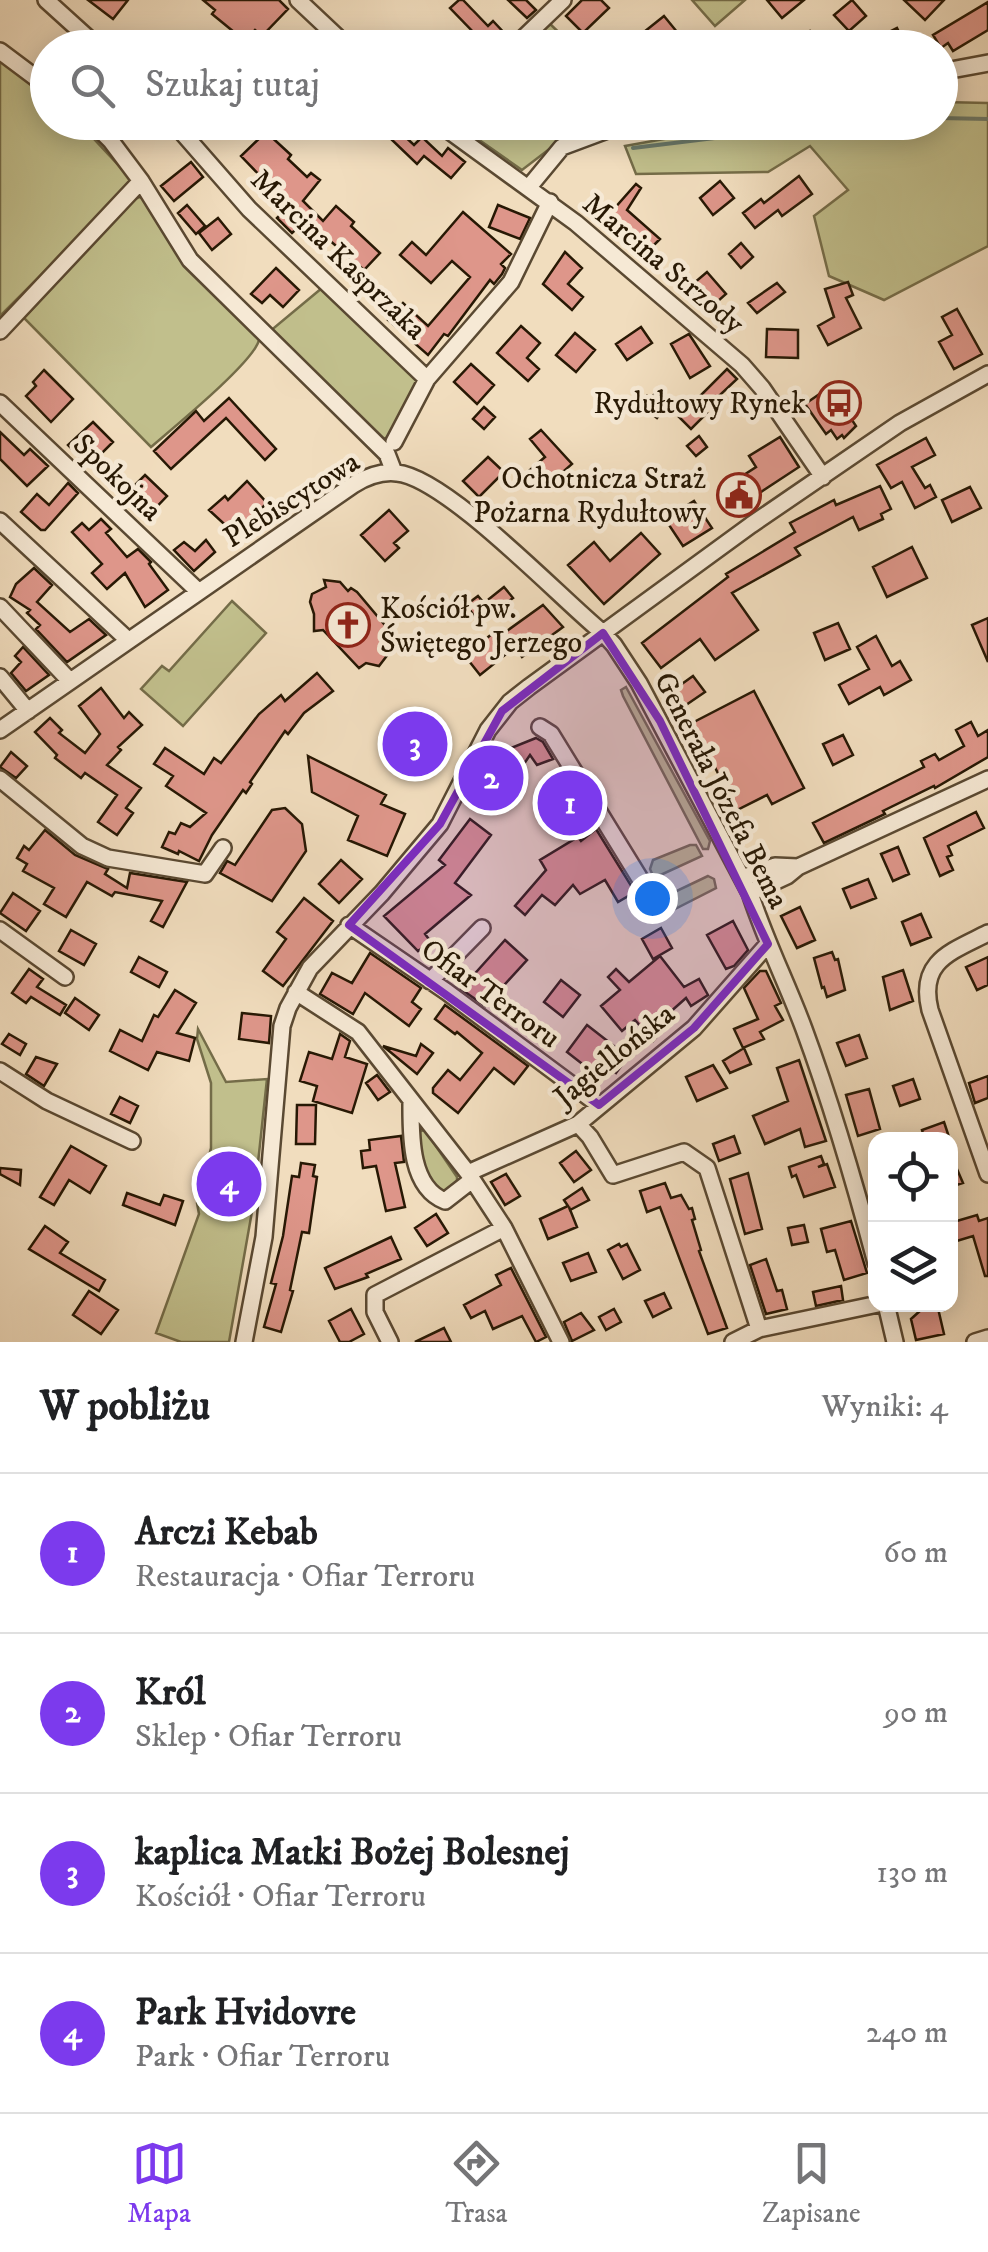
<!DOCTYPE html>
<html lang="pl">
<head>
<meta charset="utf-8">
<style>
  :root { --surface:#fff; --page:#f2f2f2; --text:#202124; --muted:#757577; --line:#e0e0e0; --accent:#7c3aed }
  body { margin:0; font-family:"IM FELL DW Pica",serif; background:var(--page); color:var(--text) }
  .controls { position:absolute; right:30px; bottom:30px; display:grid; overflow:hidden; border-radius:20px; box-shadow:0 5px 25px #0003 }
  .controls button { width:90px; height:90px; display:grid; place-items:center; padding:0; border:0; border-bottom:2px solid var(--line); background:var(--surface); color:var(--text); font:50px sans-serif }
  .you { position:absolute; left:652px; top:898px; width:35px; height:35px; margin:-25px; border:8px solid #fff; border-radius:50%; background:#1a73e8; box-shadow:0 0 0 15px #1a73e833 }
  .badge { display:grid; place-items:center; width:65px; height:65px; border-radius:50%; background:var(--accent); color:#fff; font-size:32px; font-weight:700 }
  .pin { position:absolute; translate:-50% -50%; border:5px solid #fff; box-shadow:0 2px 10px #0006 }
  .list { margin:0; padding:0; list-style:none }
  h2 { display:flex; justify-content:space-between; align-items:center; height:130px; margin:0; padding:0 40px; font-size:42px }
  h2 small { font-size:32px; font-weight:400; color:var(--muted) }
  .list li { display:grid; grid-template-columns:65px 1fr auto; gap:30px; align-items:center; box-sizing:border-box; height:160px; padding:0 40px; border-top:2px solid var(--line) }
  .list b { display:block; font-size:38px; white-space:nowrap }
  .list p { margin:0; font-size:32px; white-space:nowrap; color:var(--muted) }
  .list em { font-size:32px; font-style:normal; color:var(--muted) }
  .icon { flex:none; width:55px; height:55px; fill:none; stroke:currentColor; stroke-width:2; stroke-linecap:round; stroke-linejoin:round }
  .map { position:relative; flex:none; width:988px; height:1342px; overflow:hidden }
  .search { position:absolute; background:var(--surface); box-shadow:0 5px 25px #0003; left:30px; right:30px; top:30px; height:110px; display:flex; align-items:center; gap:25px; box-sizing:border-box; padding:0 35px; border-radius:55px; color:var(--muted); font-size:38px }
  .sheet { height:770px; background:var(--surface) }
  nav { display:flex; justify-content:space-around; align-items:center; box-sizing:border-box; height:140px; border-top:2px solid var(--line); background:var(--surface); font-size:28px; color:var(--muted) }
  nav a { display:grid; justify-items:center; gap:5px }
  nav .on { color:var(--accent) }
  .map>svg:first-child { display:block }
</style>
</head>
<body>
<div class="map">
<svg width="988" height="1342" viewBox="0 0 988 1342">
  <rect width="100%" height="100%" fill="#f1ddbe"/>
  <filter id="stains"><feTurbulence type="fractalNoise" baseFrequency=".002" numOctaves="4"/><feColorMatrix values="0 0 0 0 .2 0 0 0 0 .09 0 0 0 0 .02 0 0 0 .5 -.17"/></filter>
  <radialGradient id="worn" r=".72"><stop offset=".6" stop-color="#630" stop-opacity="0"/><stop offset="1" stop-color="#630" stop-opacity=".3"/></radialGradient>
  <path fill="#c1bf8c" stroke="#746c48" stroke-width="2.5" d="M692,0h53l-30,26z
    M547,21l27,26 -54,1z
    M0,58l47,38 1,26 31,1 55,59 -134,134z
    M941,102l47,1v143l-104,54 -55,-24 -15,-60 34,-26 -38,-44 -42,26 -132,2 -11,-28 128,-23 187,-1z
    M591,122l4,5 -34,13 -39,30 -67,-47z
    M140,197l5,2 114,141c-5,22 -86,88 -108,107l-127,-129 110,-119z
    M322,288l97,93 -28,56 -14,3 -108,-108z
    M232,601l34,32 -83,93 -42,-37 21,-23 7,5z
    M626,687l84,154 -2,8h-5l-80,-153 -2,-6z
    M690,845h6l6,11 -48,22 -4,-9 3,-9z
    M708,876l6,3 2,9 -41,21 -9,-9v-4z
    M198,1029l28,53 41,-3 -13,121 -25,142h-48l-25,-9 43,-119 -2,-11 14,-55v-65l-14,-44z
    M425,1130l32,47v10l-14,7 -19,-20 -11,-41z"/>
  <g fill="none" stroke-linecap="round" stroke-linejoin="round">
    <path stroke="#6d7a6a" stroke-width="4" d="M940,118l48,1
      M633,148l212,-26"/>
  </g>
  <path fill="#de968a" stroke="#271804" stroke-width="2.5" d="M88,0h40l-15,19z
    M203,0h76l9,9 -26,27 -7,-6 -10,11 -33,-27 3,-4z
    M459,0h4l25,26 5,-5 15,16 -11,11h-16l-7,-9 3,-3 -27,-28z
    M508,0h18l10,10 -9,8z
    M582,0h19l8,8 -26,25 -17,-17z
    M767,0h37l-22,18z
    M852,0l14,16 -17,15 -15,-16z
    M904,0h40l-19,20z
    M988,2v28l-35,21 -5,-8 -7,5 -8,-13z
    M664,16l18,22 -11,10h-23l-9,-12z
    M897,28l7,14 -6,6h-19l-4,-9z
    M810,31l14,17h-33z
    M351,122h31l-15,16z
    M399,131l15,14 8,-8 20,19 6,-8 17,14 -14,16 -27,-22 -7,8 -26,-25z
    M266,132l25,23 -3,4 19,18 4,-4 9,7 -17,21 20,20 13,-15 18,16 -3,4 29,27 -16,17 -58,-50 -14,13 -15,-15 12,-12 -48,-50z
    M191,162l12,15 -29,24 -13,-15z
    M799,176l13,18 -30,22 -4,-6 -23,18 -12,-15 18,-14 3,4z
    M720,181l14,17 -21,17 -13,-17z
    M636,184l5,4 -14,22 33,29 -15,15 -39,-36z
    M187,205l18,21 -9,8 -18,-21z
    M498,205l32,13 -10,21 -31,-12z
    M463,212l48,42 -10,10 4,4 -3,6 -8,10 -4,-4 -42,56 -4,-2 -16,21 -40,-35 15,-17 25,23 42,-49 -18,-16 -21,22 -31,-28 12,-13 14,13z
    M218,218l13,16 -19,16 -13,-17z
    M741,243l12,14 -12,11 -12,-14z
    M565,252l17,16 -14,16 15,13 -11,13 -29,-26z
    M276,268l23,22 -16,17 -13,-12 -8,8 -11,-9z
    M707,272l19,22 -17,15 -22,-20z
    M848,282l5,13 -7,3 15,30 -33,17 -10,-19 16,-9 -9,-28z
    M777,283l8,9 -28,21 -9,-10z
    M957,309l25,45 -28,15 -15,-27 13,-7 -10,-18z
    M521,326l19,17 -13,15 12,11 -11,12 -31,-28z
    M641,327l11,16 -25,17 -11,-16z
    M767,329l31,1v28l-32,-1z
    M575,333l20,17 -19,22 -20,-17z
    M689,334l21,32 -20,12 -19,-34z
    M471,364l23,21 -17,19 -23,-22z
    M727,369l10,10 -33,31 3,3 -16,16 -12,-12z
    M44,370l29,29 -22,23 -25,-26 10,-10 -3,-4z
    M834,384l21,30 -5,3 6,9 -12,12 -2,-3 -5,4 -6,-9 -5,4 -21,-30z
    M656,393l12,11 -11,14 -17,-13 7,-9 3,2z
    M229,398l47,51 -11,11 -39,-42 -55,51 -17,-18 42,-40 8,10z
    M484,407l11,10 -11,12 -11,-10z
    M93,422l20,20 -16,16 -10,-10 -8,8 -11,-11z
    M541,430l31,34 -24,21 -5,-6 -8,8 -11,-12 21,-18 -15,-18z
    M0,432l24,23 6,-6 18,17 -21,20 -27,-27z
    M699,436l8,11 -11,9 -9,-10z
    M780,437l19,30 -64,42 -13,-20 34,-22 -7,-11z
    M926,438l9,17 -23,12 13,21 5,-3 6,12 -21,11 -13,-26 -11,6 -14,-23z
    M488,457l16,15 -25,25 -16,-16z
    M145,475l22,21 -20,21 -22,-22z
    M247,481l20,22 -32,31 -26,-24 16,-14 3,4z
    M68,483l10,10 -33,37h-4l-20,-18 16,-18 12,11z
    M880,486l11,23 -10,5 2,5 -24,11 -6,-13 -58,31 5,7 -68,38 26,37 -43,30 -15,-21 -39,29 -19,-25 86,-66 -2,-3 69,-42 -5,-9 44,-23 2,5z
    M970,487l11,21 -29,14 -10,-22z
    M694,501l18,27 -29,18 -18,-27z
    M389,510l19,21 -14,12 5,5 -14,13 -24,-26z
    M101,519l10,10 -5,4 21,24 11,-8 13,13 -2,2 19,26 -23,17 -20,-34 -18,16 -15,-16 10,-9 -30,-32 10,-9 7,7z
    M641,533l19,21 -56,50 -36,-39 26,-23 16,19z
    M206,540l9,12 -21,19 -20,-21 10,-8 11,9z
    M912,547l15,31 -40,19 -14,-30z
    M34,568l18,17 -15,17 33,30 19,-13 17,16 -39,27 -31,-33 4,-4 -13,-12 3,-3 -20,-13 6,-13z
    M324,580l16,2 8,9 3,-3 6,4 37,44 -7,7 5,6 -13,17 -13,-3 -7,5 -36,-38 -9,1v-17l-4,-12 2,-8 14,-7z
    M504,587l9,11 -16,12 -8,-11z
    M478,596l11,13 -13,9 -10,-13z
    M543,605l20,22 -41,30 -7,-10 -35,28 -15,-19 28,-23 4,5z
    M988,618v44l-16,-37z
    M838,623l12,26 -25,11 -11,-27z
    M876,636l16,30 8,-5 11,19 -27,15 -4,-8 -31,17 -10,-19 30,-16 -12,-22z
    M23,647l26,28 -23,16 -15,-18 10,-11 -6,-6z
    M317,673l16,18 -29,22 -16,21 -3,-3 -35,51 2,2 -6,9 -3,-3 -31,45 -13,26 -20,-10 -1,3 -16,-7 7,-15 6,2 6,-11 9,4 16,-14 -40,-27 7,-10 -19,-12 11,-16 39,26 10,-16 7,5 38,-49 22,-19 4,6z
    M693,676l12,16 -22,15 -11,-16z
    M101,688l23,30 5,-6 13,13 -24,22 3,3 -14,15 34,23 -15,20 7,5 -16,22 -19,-13 19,-27 -32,-22 -4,5 -26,-20 2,-3 -22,-23 15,-14 12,12 -3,3 26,20 15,-19 -21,-28z
    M754,691l50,97 -32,16 -5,-9 -30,15 -45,-87z
    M971,722l7,14 10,-6v27l-53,31 -1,-2 -51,25 2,3 -61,29 -11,-20 111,-56 -3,-6 14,-7 4,6 25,-14 -8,-16z
    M418,729l12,12 -17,16 -9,-4 -2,-9z
    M843,735l10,20 -20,10 -10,-21z
    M536,738l7,4 10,17 -16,6 -7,-10 -36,53 -17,-11 34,-49z
    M11,752l16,14 -11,12 -16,-11z
    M308,756l78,39 -5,9 24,10 -18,42 -39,-16 10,-24 -46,-24z
    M568,783l11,18 -31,29 -8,-11 21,-12 -8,-15z
    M285,808l17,16 4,27 -34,50 -52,-28 7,-12 8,4 37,-55z
    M976,812l8,16 -36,18 4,9 -5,2 6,13 -13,6 -16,-38z
    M470,819l21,16 -36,48 16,12 -46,39 6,8 -13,9 -34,-35 61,-51 -6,-5z
    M596,829l39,63 -17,10 -13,-22 -25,14 -7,-9 -18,20 -13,-10 -17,20 -10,-9 31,-36 -6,-10 38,-23 3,4z
    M45,830l30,25 33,14 -3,5 22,14 3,-15 57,9 -24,45 -12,-6 11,-20 -47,-9 -3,4 -25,-14 -21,35 -22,-13 10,-16 -31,-17 4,-7 -10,-6 7,-12 5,4z
    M898,847l11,27 -16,7 -12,-27z
    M341,860l21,19 -23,24 -20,-19z
    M868,879l8,19 -25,10 -8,-19z
    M13,893l27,18 -14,20 -26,-18z
    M304,898l29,23 -50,65 -20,-15 23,-32 -9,-7z
    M800,907l15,33 -18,8 -16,-32z
    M921,914l10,23 -20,8 -9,-23z
    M733,921l15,29 -14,16 -8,3 -19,-34z
    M661,928l11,20 -19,11 -11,-20z
    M71,930l25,14 -12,21 -25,-14z
    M505,940l22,20 -42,46 -24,-17z
    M832,952l3,8 3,-1 7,31 -18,7 -3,-10 -2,1 -8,-30z
    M370,953l51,35 -9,14 9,7 -12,17 -44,-33 -12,21 -33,-20 12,-21 20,10z
    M660,956l24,31 15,-8 9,16 -17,11 -5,-8 -18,16 4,5 -19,22 -18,-21 -13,11 -21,-25 19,-16 -12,-13 8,-8 13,13z
    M139,957l28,15 -8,15 -28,-15z
    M988,957v28l-11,5 -11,-23z
    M29,969l14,10 -6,8 29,18 -6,10 -29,-18 -5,6 -14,-10z
    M903,970l10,31 -23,9 -7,-33z
    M760,971h6l15,32 -6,3 8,14 -23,12 4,7 -21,9 -9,-19 24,-10 -14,-31z
    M561,980l19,15 -17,22 -19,-15z
    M175,990l21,13 -19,30 18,5 -6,23 -32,-9 -9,18 -38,-19 10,-21 22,11 12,-26 4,2z
    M75,998l24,17 -10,15 -24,-17z
    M445,1005l83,61 -14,18 -20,-16 -36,45 -25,-20v-5l15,-18 12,10 22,-27 -25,-21 -2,2 -20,-15z
    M242,1013l29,3 -2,27 -30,-4z
    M587,1025l41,32 -12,16 -9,-7 -8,11 -32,-25z
    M9,1034l17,10 -6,11 -18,-11z
    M340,1034l10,7 -5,16 22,7 -15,49 -39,-12 4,-15 -17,-5 9,-29 23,7z
    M859,1035l8,23 -21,8 -9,-23z
    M421,1044l12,9 -16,21 -34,-28 33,10z
    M744,1048l7,16 -21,9 -7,-12z
    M36,1057l21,7 -13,22 -18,-12z
    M799,1060l27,81 -21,6 -5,-18 -35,15 -12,-28 35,-15 -11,-33z
    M713,1065l14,23 -30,13 -11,-24z
    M377,1075l13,17 -12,8 -12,-17z
    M988,1076v22l-13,5 -6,-20z
    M913,1079l7,20 -20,7 -7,-20z
    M869,1089l11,40 -22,7 -12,-41z
    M120,1097l18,9 -8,17 -19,-9z
    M297,1105h19l-1,39h-19z
    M944,1122l6,18h-25l-3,-10z
    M401,1136l3,26 -9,1 10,44 -19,4 -10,-45 -13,2 -2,-17 9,-1 -1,-10z
    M734,1136l6,17 -21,8 -6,-17z
    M71,1146l35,20 -16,27 -21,-13 -15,25 -14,-8z
    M576,1151l15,19 -17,12 -14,-19z
    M950,1153l13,30 -13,4z
    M821,1156l3,8 -6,3 9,-3 8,23 -31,10 -8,-22 -4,2 -3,-10z
    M301,1163l14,2 -2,11 4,1 -8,56 -7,-1 -12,58 3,1 -12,41 -17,-5 12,-43 -5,-1 12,-47 9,-60 7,1z
    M0,1168l21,2 -1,15 -20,-11z
    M748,1173l14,56 -17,5 -15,-55z
    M506,1174l14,22 -15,9 -14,-23z
    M665,1183l6,15 10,-3 8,14 3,-1 3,11 -3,1 9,30 -2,1 28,77 -19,6 -48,-127 -13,5 -7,-21z
    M582,1188l7,12 -19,10 -1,-3 8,20 -29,12 -8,-20 28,-13 -4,-6z
    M127,1193l33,12 4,-10 19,6 -8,24 -52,-20z
    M436,1214l12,19 -21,13 -12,-18z
    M977,1215l2,6 9,-3v58h-3l-12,-40 -23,7v-20z
    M851,1221l16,52 -23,7 -9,-30 -8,2 -6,-23z
    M804,1225l4,17 -16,3 -4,-17z
    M45,1226l23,16 -8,11 45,27 -6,11 -70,-42z
    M391,1237l10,22 -35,15 2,3 -33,12 -10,-21z
    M619,1244l2,3 6,-3 13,26 -17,9 -15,-29z
    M588,1253l8,19 -25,9 -8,-18z
    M766,1259l11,32 5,-1 5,19 -21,5 -16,-49z
    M511,1268l35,69 -10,5 -14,-26 -29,13 -8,-18 -14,7 -7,-13 37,-20 -5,-10z
    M841,1286l2,14 -27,6 -3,-14z
    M89,1291l29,19 -17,24 -28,-19z
    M664,1293l7,15 -18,9 -8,-16z
    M920,1304h17l7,30 -28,6 -5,-21 10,-9z
    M351,1309l13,25 -15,8h-9l-11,-21z
    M614,1309l7,13 -15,8 -7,-13z
    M581,1313l13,17 -22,11 -8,-19z
    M444,1328l7,14h-36z"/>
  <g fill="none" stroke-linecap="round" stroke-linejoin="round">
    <g stroke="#5a4932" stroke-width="20">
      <path id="minor" d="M46,0l53,48
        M298,0l51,48
        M513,48l50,-48
        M0,51l48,36
        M940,72l48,-9
        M92,122l19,19 30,40 49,79 197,194 7,18
        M173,122l76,87 178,170
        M437,122l139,101 166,142 20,23 61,89
        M529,187l33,-40 67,-25
        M0,331l141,-150
        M0,403l198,188
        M394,442l33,-63 84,-97 39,-80
        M0,521l128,119
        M0,607l70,74
        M0,677l28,34
        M540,727l11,7 99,161
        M0,730l353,-245c13,-8 28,-14 44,-12 50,5 163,125 206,160l11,12 25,38 111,210c15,47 37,90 54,136 28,76 51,155 72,234
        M0,779l82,67 26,12 97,16 18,-26
        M742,878l33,-12 23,1
        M750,893l37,-17 11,-9 190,-88
        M349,925l98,67 152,113
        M0,930l65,47
        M988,933c-37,19 -70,28 -58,77l58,164
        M430,981l52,-53
        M296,992l62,40 110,141 36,55 57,114
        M0,1071l47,30 85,40
        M411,1101c0,32 -2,86 34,100l27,-21
        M578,1124l12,13 23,38 71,-23 23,16 52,161
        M468,1173l110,-49 116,-96 74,-84
        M886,1304l9,38
        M244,1342l20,-105 18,-211 6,-18 22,-40 72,-75 58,-69 48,-94 22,-28 19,-15 222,-162 149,-102 88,-49
        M390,1342l-15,-30v-17l129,-67
        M733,1342l26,-13 119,-25
        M975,1342l13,-4"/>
    </g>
    <use href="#minor" stroke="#f6e9d5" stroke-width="15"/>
  </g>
  <path fill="#7b2cbf" fill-opacity="0.2" stroke="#7b2cbf" stroke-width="8" stroke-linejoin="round" d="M603,633l57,88 108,223 -74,84 -95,77 -250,-180 91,-101 62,-113z"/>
  <defs>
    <g id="bus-ring" transform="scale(2.25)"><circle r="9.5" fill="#f6e9d5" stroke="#8f2418" stroke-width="1.5"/><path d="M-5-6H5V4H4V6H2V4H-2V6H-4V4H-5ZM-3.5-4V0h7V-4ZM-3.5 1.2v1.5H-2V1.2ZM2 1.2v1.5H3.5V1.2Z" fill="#8f2418"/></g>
    <g id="civic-ring" transform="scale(2.25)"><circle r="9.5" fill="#f6e9d5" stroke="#8f2418" stroke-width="1.5"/><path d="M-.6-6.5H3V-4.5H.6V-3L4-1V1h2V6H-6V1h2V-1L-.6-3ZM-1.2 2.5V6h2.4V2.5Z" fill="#8f2418"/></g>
    <g id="church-ring" transform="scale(2.25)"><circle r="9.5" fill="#f6e9d5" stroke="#8f2418" stroke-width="1.5"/><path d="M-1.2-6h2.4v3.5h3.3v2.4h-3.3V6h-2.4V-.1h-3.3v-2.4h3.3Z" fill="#8f2418"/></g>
  </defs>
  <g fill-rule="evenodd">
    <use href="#bus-ring" x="839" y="403"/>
    <use href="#civic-ring" x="739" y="495"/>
    <use href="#church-ring" x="348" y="625"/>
  </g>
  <g text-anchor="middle" stroke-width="9" stroke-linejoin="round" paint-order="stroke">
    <g font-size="30" fill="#271804" stroke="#f6e9d5">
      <text transform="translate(339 254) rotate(44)" y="10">Marcina Kasprzaka</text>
      <text transform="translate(664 263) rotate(40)" y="10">Marcina Strzody</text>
      <text transform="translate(118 477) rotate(44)" y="10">Spokojna</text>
      <text transform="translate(291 499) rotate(-32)" y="10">Plebiscytowa</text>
      <text transform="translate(722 790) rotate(63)" y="10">Generała Józefa Bema</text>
      <text transform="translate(491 993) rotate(36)" y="10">Ofiar Terroru</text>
      <text transform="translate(614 1055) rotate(-39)" y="10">Jagiellońska</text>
    </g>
    <g font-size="30" fill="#271804" stroke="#f6e9d5" text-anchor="end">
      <text x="806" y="413">Rydułtowy Rynek</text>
      <text x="706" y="488">Ochotnicza Straż<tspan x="706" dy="34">Pożarna Rydułtowy</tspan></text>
      <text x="380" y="618" text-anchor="start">Kościół pw.<tspan x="380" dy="34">Świętego Jerzego</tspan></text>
    </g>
  </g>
  <rect width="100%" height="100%" filter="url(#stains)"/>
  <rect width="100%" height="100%" fill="url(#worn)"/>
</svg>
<div class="controls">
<button><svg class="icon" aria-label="locate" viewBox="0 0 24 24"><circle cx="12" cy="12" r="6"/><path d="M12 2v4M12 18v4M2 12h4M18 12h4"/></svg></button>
<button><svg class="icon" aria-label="layers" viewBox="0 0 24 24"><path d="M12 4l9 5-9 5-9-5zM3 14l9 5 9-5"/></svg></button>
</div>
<div class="you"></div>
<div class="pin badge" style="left:570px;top:803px">1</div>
<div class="pin badge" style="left:491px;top:778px">2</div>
<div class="pin badge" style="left:415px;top:744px">3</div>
<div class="pin badge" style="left:229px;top:1184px">4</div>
<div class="search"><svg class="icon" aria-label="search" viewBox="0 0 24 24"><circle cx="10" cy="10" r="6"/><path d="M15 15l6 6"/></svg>Szukaj tutaj</div>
</div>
<section class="sheet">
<h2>W pobliżu<small>Wyniki: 4</small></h2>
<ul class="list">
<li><span class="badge">1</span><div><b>Arczi Kebab</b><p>Restauracja · Ofiar Terroru</p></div><em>60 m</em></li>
<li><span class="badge">2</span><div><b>Król</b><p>Sklep · Ofiar Terroru</p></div><em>90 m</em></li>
<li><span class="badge">3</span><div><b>kaplica Matki Bożej Bolesnej</b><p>Kościół · Ofiar Terroru</p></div><em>130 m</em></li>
<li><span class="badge">4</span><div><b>Park Hvidovre</b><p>Park · Ofiar Terroru</p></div><em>240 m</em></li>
</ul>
</section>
<nav>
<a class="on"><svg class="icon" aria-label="map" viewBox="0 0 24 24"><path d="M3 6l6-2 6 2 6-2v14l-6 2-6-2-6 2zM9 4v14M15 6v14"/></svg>Mapa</a>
<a><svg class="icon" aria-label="directions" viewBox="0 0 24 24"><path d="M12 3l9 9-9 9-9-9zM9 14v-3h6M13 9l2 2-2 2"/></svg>Trasa</a>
<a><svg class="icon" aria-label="saved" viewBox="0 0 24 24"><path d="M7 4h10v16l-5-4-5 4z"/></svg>Zapisane</a>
</nav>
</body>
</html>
